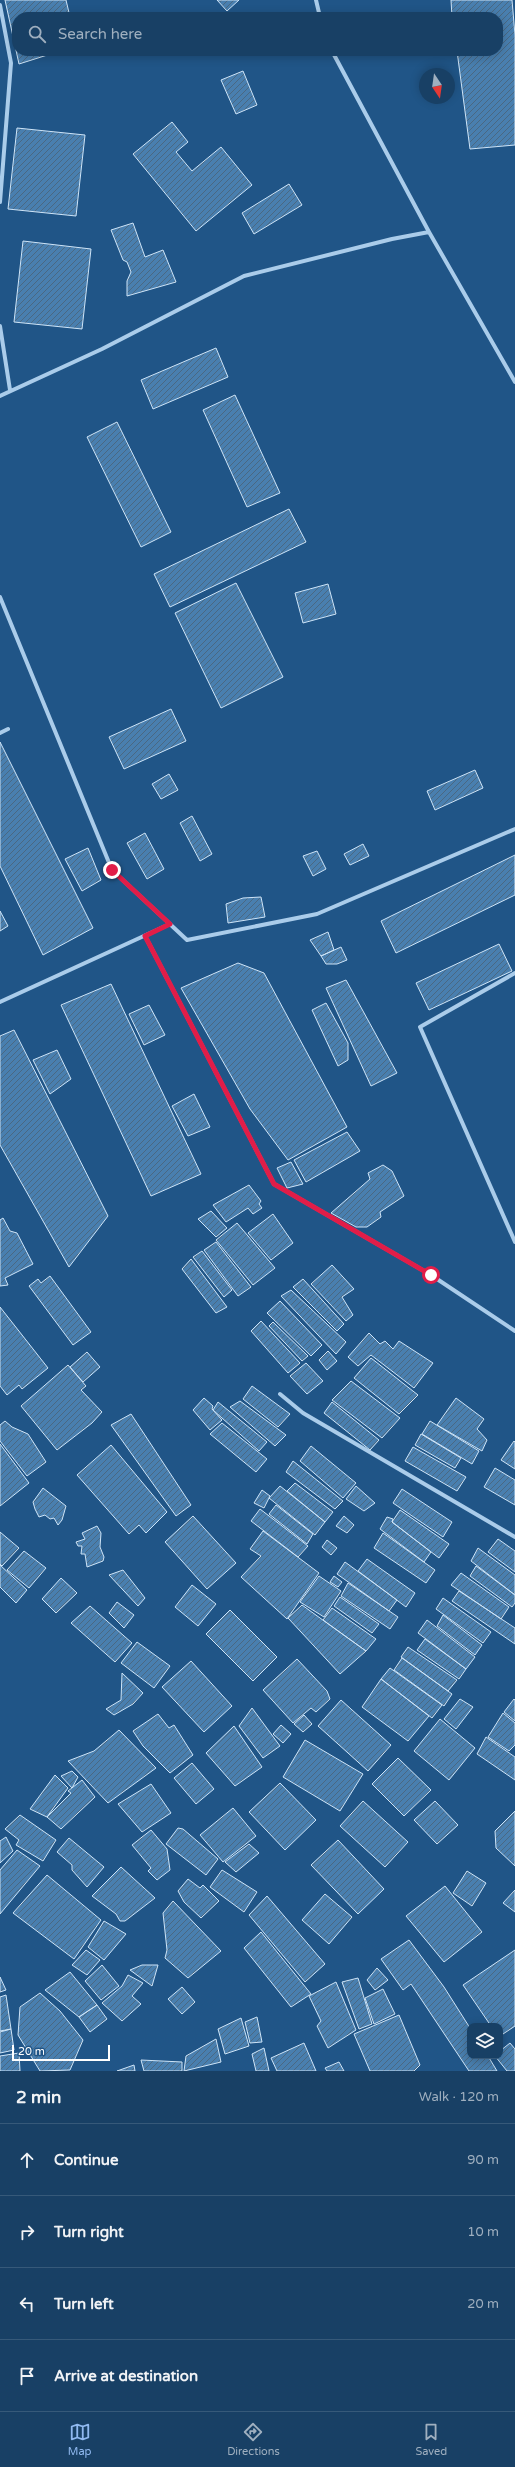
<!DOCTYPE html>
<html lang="en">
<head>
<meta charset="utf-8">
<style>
  :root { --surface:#184065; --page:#21476b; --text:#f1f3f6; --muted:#9fafbf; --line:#365979; --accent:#90b9f0 }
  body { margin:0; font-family:"Varela Round",sans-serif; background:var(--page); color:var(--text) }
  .controls { position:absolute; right:12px; bottom:12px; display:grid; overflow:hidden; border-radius:8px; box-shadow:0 2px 10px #0003 }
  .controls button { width:36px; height:36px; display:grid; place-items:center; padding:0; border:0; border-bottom:1px solid var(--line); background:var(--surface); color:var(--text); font:20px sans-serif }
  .compass { position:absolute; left:419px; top:68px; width:36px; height:36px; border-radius:50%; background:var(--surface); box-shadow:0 2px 10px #0003; rotate:167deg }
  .scale { position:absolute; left:12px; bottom:10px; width:98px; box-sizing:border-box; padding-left:4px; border:2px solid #fff; border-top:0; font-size:11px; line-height:14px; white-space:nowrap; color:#fff; -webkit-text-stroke:3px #205587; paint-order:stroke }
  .stop { position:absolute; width:12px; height:12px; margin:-9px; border:3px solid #e11d48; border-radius:50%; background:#fff }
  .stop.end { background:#e11d48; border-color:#fff; box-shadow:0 1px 4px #0008 }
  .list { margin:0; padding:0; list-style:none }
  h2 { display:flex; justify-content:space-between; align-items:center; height:52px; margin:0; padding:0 16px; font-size:17px }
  h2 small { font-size:13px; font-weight:400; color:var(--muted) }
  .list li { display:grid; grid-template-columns:26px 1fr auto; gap:12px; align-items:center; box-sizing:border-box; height:72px; padding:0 16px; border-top:1px solid var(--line) }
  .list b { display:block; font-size:15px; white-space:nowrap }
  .list em { font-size:13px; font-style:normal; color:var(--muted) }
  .icon { flex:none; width:22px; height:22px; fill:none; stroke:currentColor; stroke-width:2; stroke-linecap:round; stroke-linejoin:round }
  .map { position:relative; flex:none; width:515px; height:2071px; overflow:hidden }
  .search { position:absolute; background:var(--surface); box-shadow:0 2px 10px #0003; left:12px; right:12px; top:12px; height:44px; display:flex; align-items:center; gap:10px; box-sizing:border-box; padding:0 14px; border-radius:16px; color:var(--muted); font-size:15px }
  .sheet { height:340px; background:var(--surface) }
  nav { display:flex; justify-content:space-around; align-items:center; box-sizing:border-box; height:56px; border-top:1px solid var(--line); background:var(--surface); font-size:11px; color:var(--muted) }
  nav a { display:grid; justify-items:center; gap:2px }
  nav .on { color:var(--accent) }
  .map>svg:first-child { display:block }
</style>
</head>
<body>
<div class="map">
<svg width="515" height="2071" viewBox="0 0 515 2071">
  <defs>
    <pattern id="building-hatch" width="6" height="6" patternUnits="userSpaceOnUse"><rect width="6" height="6" fill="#497faf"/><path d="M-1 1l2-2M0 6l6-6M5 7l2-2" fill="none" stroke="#4a6882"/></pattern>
  </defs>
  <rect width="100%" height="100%" fill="#205587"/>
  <path fill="url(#building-hatch)" stroke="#cee4f7" d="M5,0h61l4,17h-53v34h43l-41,13z
    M217,0h22l-12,11z
    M451,0h61l3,35v110l-45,4 -13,-98h41v-34h-46z
    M243,71l14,34 -21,9 -15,-34z
    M172,122l16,20 -12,10 16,19 29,-24 31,38 -56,46 -63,-77z
    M17,128l68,7 -9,81 -68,-7z
    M289,184l13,21 -48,29 -12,-21z
    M133,223l12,34 18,-7 13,32 -49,14v-15l4,-9 -4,-10 -4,-2 -12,-30z
    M23,241l68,8 -9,80 -68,-7z
    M216,348l12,29 -75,32 -12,-29z
    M235,395l45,98 -33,14 -44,-97z
    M117,422l54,110 -30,15 -54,-110z
    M289,509l17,33 -136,65 -16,-33z
    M236,583l47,94 -62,31 -46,-95z
    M328,584l8,30 -33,9 -8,-30z
    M171,709l15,32 -62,28 -15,-32z
    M0,742l93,186 -50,27 -43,-89z
    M475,770l8,18 -48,22 -8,-19z
    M169,774l9,16 -17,9 -9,-15z
    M192,816l20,38 -12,7 -20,-38z
    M145,833l19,36 -17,10 -20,-36z
    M363,844l6,12 -19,9 -6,-11z
    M88,848l13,32 -19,11 -17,-32z
    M317,851l9,18 -13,7 -10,-20z
    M515,855v40l-119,58 -15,-32z
    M261,897l4,20 -37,6 -2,-19 17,-6z
    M0,911l8,15 -8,5z
    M328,932l6,18 -13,6 -11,-16z
    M499,944l13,27 -83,39 -13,-27z
    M341,947l6,13 -10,4h-11l-5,-8z
    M238,963l26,10 83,154 -59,33 -38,-51 -69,-121z
    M346,980l51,93 -26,13 -45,-98z
    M111,984l90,190 -50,22 -90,-191z
    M326,1003l22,40v17l-10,6 -26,-56z
    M149,1005l16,30 -21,10 -15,-31z
    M14,1030l94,186 -39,51 -69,-122v-109z
    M57,1050l14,29 -21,15 -17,-34z
    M194,1094l16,33 -22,9 -16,-30z
    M347,1132l13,19 -54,31 -12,-22z
    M291,1162l12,22 -16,4 -10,-20z
    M383,1165l9,6 12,25 -24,16 1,5 -14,10h-11l-25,-14 39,-34 -2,-6z
    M249,1185l12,16 -2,3 3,4 -9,6 -5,-6 -22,14 -13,-17z
    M211,1211l16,17 -11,9 -18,-18z
    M273,1214l20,29 -22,17 -23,-27z
    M3,1218l7,13 7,2 16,31 -28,14 3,7 -8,1v-66z
    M237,1223l38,45 -22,17 -37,-45z
    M216,1242l35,45 -13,9 -34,-46z
    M202,1251l30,39 -8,7 -31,-40z
    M191,1259l36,48 -11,6 -34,-44z
    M332,1265l22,24 -12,8 11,18 -7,6 -35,-37z
    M50,1276l41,56 -18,13 -44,-59 9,-7 3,4z
    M303,1279l41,45 -7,7 -44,-44z
    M291,1290l55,52 -10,12 -55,-58z
    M280,1301l42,44 -11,11 -44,-43z
    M0,1307l48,61 -26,21 -3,-4 -12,10 -7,-9z
    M261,1321l39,42 -12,10 -37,-42z
    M273,1322l35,34 -6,5 -33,-35z
    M369,1333l11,11 5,-3 8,8 6,-8 34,22 -19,25 -43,-33 -13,11 -10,-9z
    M328,1351l9,10 -10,9 -8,-10z
    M87,1352l13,15 -17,15 -13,-15z
    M371,1358l47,37 -19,19 -45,-36z
    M306,1363l17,18 -16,13 -17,-18z
    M68,1365l18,21 -5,4 21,22 -10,11 -35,27 -36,-44z
    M351,1381l49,37 -18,20 -50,-38z
    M252,1386l38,28 -12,13 -35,-28z
    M204,1398l9,8 -1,3 10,11 -12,10 -17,-20z
    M456,1398l28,21 -7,10 10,11 -5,11 -45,-26z
    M240,1401l46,34 -11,11 -45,-39z
    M218,1402l49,40 -8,9 -46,-41z
    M332,1402l47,38 -9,10 -46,-37z
    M131,1414l60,91 -15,11 -65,-91z
    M5,1421l7,6 16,7 18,28 -19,14 -27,-35v-16z
    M430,1421l49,30 -7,13 -50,-30z
    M222,1423l45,36 -11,13 -46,-38z
    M421,1434l40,24 -6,10 -40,-23z
    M514,1441l1,1v27l-14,-9z
    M0,1444l29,39 -29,23z
    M111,1445l56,67 -21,21 -7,-8 -10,9 -52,-59z
    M311,1446l45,37 -13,15 -43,-37z
    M413,1447l53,30 -9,14 -52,-30z
    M293,1461l50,40 -8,8 -49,-37z
    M495,1468l20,12v25l-31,-18z
    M295,1483l38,29 -8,10 -38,-31z
    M280,1486l45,36 -10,13 -46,-37z
    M356,1486l19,17 -11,8 -18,-12z
    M43,1488l23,18 -4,14 -4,5 -4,-7 -4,1 -5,-4 -6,2 -4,-8 -2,-7z
    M402,1489l50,33 -9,15 -50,-34z
    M262,1490l8,6 -6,12 -10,-5z
    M276,1505l37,29 -6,10 -38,-30z
    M260,1509l48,37 -10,11 -47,-36z
    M400,1510l49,34 -10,14 -47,-36z
    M193,1516l43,47 -29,26 -42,-47z
    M344,1516l10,9 -7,8 -11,-7z
    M387,1517l6,2 -1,3 39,30 -7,10 -44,-33z
    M97,1526l4,7 -1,14 4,10 -1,4 -16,6 -2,-13h-4l1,-8h-4l-2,-4 9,-3 -3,-6z
    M263,1531l56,42 -32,46 -46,-42 20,-21 -11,-7z
    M0,1532l19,16 -17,18 -2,-2z
    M383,1533l52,37 -9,13 -52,-35z
    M498,1539l17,12v21l-27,-20z
    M327,1540l10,8 -6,7 -9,-8z
    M478,1548l37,27v20l-44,-34z
    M24,1551l22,17 -17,20 -22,-18z
    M367,1559l48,34 -9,14 -48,-36z
    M345,1562l52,38 -8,11 -52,-37z
    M0,1565l27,25 -11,13 -16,-16z
    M476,1566l39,29v8l-3,4 -42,-31z
    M123,1570l22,28 -7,8 -29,-31z
    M461,1573l48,34 -8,12 -50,-34z
    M319,1576l22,15 -17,26 -24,-15z
    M334,1576l8,6 -4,5 -8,-5z
    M61,1578l16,15 -21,20 -14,-14z
    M348,1583l50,34 -8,12 -49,-33z
    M192,1585l24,19 -18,22 -23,-19z
    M459,1591l56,37v16l-63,-43z
    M340,1597l39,27 -7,9 -38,-27z
    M443,1598l48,34 -8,11 -47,-34z
    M117,1602l17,13 -10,13 -15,-15z
    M302,1605l43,31 21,15 -26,23 -52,-56z
    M90,1606l42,37 -17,19 -44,-39z
    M332,1608l44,31 -10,12 -43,-31z
    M230,1610l47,47 -24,24 -47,-47z
    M443,1615l39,30 -7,10 -38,-29z
    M427,1620l48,37 -9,12 -48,-36z
    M425,1639l41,30 -7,10 -42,-29z
    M137,1642l33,24 -16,22 -33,-25z
    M408,1647l49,33 -9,11 -47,-34z
    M402,1658l50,36 -8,12 -50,-36z
    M297,1659l30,32 3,8 -14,13 -5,-4 -18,15 -30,-33z
    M191,1661l41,45 -28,26 -42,-45z
    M390,1668l52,37 -10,13 -51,-39z
    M122,1673l21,20 -10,11 -19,11 -8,-6 15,-9z
    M381,1679l48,37 -21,25 -46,-34z
    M460,1699l13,8 -17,22 -12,-10z
    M514,1699l1,1v21l-11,-9z
    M341,1700l50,45 -23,26 -50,-45z
    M252,1708l28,38 -17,12 -24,-32z
    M503,1713l12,10v22l-6,6 -21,-14z
    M158,1714l11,14 5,-3 19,30 -23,18 -27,-27 -10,-15z
    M304,1715l8,9 -9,8 -9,-8z
    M440,1719l35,29 -26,32 -35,-29z
    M281,1725l10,9 -8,9 -10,-9z
    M234,1726l28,41 -27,19 -29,-33z
    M119,1730l37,38 -48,35 -40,-42 26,-10z
    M486,1737l29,20v23l-38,-26z
    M305,1740l58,34 -23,37 -57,-34z
    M398,1758l33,32 -27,26 -32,-32z
    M192,1763l22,26 -18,15 -22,-26z
    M72,1771l6,6 -6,11 -11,-12z
    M55,1775l13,13 -21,29 -17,-8z
    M82,1780l13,17 -34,32 -14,-12 24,-24 -3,-2z
    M280,1783l36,37 -31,30 -36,-38z
    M151,1784l20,29 -29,19 -24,-28z
    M363,1801l45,41 -23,25 -45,-41z
    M435,1801l23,24 -21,19 -23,-24z
    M233,1808l23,28 -33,26 -23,-27z
    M515,1811v55l-19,-18 -1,-17z
    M20,1815l36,25 -13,21 -27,-16 3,-5 -14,-11z
    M178,1828l5,1 35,30 -12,16 -40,-31z
    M151,1830l16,19 3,21 -13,10 -9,-9 3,-3 -19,-23z
    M6,1837l7,14 -13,12v-22z
    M69,1838l35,29 -17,20 -15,-17v-5l-15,-13z
    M338,1840l46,49 -26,25 -47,-49z
    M249,1844l10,9 -23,19 -11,-10z
    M17,1850l23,16 -40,48v-44z
    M121,1867l34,31 -30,23h-5l-4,-7 -24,-18z
    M222,1870l35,22 -13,20 -34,-25z
    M467,1871l19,12 -14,23 -19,-13z
    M47,1875l54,45 -27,39 -61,-46z
    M188,1879l12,9 3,-3 16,16 -18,17 -17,-16 -6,-11z
    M445,1886l37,46 -38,30 -38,-46z
    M515,1890v22l-12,-9z
    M325,1894l27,23 -23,27 -27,-24z
    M267,1896l58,68 -20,18 -56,-67z
    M173,1901l48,50 -33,27 -23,-20 2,-8 -4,-37z
    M104,1921l22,13 -22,26 -16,-13z
    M261,1932l50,62 -20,13 -47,-59z
    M409,1940l35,47 26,41v28h18l9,15h-28l-58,-87 -8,6 -22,-31z
    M86,1950l14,10 -13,15 -15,-10z
    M515,1950v76l-15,10v-10h-9l-28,-41z
    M102,1965l17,21 -18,14 -16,-19z
    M142,1965h16l-6,21 -22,-16z
    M377,1968l11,12 -13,10 -8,-10z
    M70,1972l27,33 -18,12 -34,-27z
    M128,1975l15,8 -11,13 9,8 -19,17 -20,-18 20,-17z
    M0,1977l6,13 -6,2z
    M358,1978l14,46 -13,5 -17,-47z
    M336,1982l20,48 -28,18 -11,-22 4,-5 -12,-25z
    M182,1987l13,15 -13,12 -14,-15z
    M383,1989l12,25 -21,10 -9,-26z
    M40,1993l20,18 23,29 -13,30 -30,1 -22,-36 2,-28z
    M6,1995l5,34 -11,2v-34z
    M97,2005l10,14 -17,13 -11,-15z
    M399,2015l21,50 -6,6h-44l-16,-37z
    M257,2017l5,25 -12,1 -5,-21z
    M241,2018l8,28 -24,8 -7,-25z
    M11,2029l3,21 -14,3v-21z
    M216,2039l5,23 -37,9 2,-15z
    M304,2043l12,28h-39l-6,-13z
    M510,2043l5,6v22h-8l-12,-15h5v-5z
    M264,2048l5,23h-13l-4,-17z
    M19,2053l1,18h-20v-15z
    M141,2060l41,2v9h-38z
    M339,2062l5,9h-17l-2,-3z
    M134,2065l1,6h-18z"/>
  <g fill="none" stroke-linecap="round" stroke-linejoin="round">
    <path stroke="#aaccea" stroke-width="4" d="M316,0l4,17
      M0,5l11,58 -11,139
      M332,51l97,181
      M0,326l10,64
      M0,396l102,-47 142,-73 148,-37 37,-7 86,150
      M0,597l112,273 75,70 130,-26 198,-85
      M0,733l8,-4
      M145,936l129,248 157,91 84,56
      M515,973l-95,54 95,215
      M0,1002l170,-78
      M280,1394l23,19 212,124"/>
  </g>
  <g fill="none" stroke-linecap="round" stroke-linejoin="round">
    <path stroke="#e11d48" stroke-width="5" d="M112,870l58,54 -25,12 129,248 157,91"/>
  </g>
</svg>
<div class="controls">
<button><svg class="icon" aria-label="layers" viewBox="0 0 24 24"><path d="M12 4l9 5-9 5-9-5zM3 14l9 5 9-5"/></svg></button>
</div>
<svg class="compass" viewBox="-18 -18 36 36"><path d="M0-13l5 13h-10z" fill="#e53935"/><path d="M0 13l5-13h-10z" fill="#9fafbf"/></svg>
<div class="scale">20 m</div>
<div class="stop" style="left:431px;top:1275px"></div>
<div class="stop end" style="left:112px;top:870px"></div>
<div class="search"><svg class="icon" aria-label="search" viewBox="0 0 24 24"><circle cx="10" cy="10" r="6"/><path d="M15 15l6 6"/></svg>Search here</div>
</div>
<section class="sheet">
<h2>2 min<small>Walk · 120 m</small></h2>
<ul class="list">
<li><svg class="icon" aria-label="ahead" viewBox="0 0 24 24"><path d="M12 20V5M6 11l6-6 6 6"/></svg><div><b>Continue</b></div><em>90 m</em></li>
<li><svg class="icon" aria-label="right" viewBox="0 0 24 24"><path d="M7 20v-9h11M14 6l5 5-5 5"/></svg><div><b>Turn right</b></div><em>10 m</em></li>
<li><svg class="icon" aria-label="left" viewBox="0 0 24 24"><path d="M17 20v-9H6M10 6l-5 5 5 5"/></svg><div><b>Turn left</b></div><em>20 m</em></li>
<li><svg class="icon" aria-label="arrive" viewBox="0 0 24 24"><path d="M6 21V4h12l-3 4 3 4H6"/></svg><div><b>Arrive at destination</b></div></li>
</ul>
</section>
<nav>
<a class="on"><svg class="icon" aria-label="map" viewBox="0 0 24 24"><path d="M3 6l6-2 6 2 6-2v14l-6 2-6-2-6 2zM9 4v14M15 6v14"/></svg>Map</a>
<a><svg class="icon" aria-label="directions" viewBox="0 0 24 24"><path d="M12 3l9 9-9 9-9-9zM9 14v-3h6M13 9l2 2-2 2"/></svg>Directions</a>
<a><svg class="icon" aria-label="saved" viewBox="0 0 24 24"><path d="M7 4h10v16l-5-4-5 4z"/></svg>Saved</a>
</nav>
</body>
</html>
